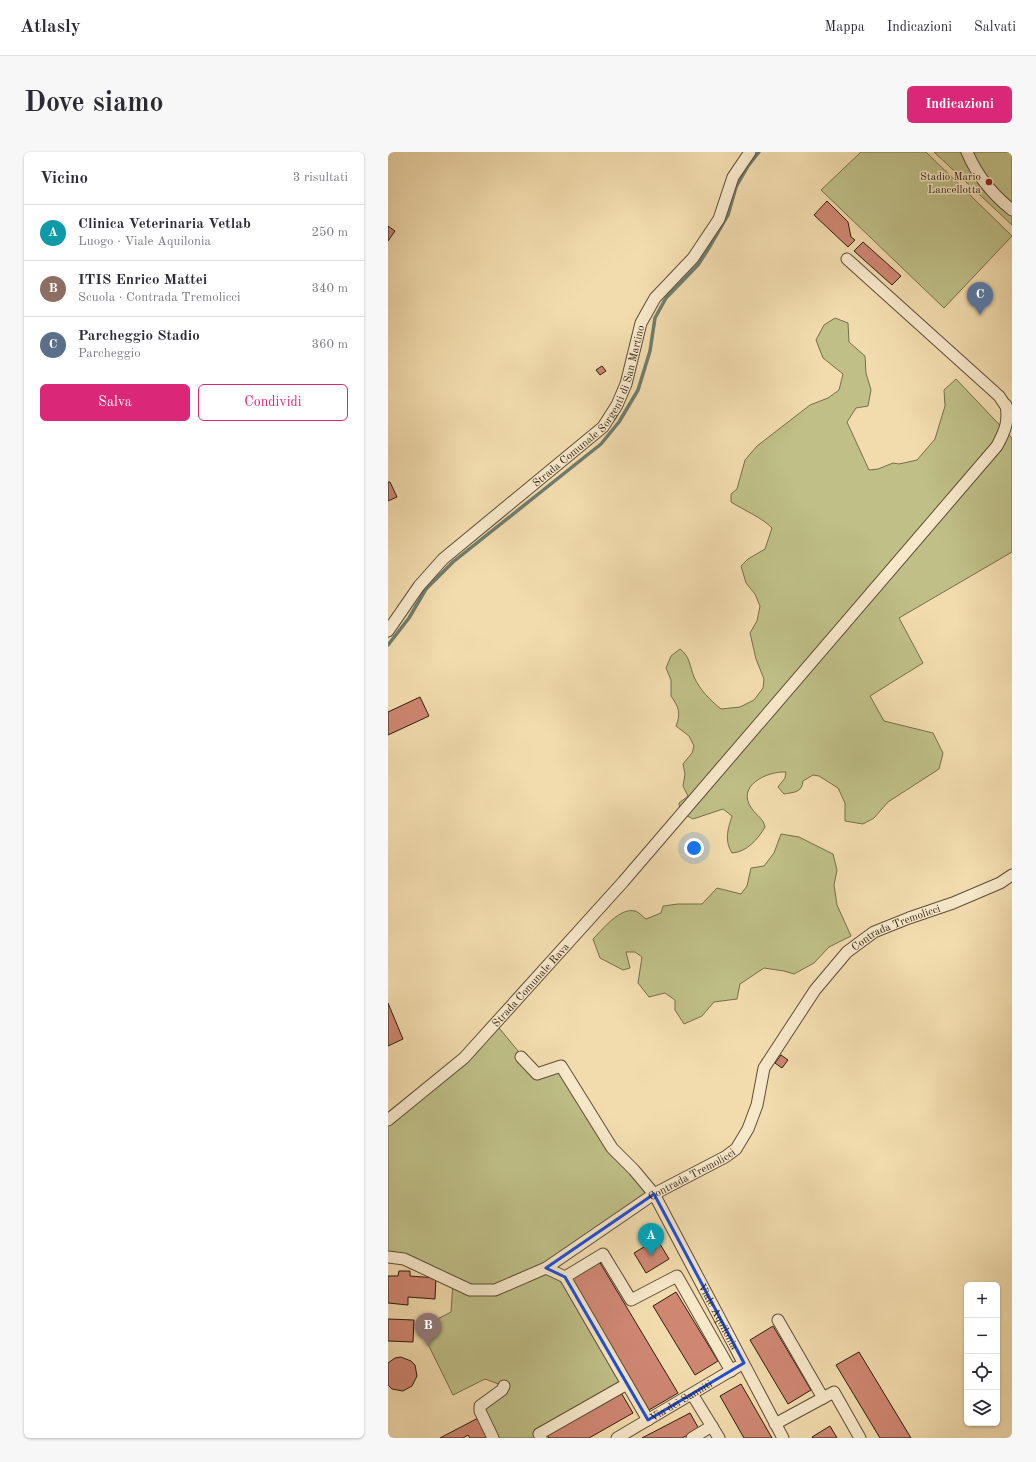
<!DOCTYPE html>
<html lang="it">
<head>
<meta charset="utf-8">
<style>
  :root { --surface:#fff; --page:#f7f7f7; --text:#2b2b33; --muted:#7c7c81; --line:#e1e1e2; --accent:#db2777 }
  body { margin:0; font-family:"Old Standard TT",serif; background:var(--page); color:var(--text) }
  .controls { position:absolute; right:12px; bottom:12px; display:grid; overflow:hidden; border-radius:6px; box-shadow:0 1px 3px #0004 }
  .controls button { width:36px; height:36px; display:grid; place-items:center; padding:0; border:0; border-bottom:1px solid var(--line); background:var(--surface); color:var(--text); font:20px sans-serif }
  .you { position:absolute; left:306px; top:696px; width:14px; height:14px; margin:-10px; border:3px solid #fff; border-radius:50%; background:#1a73e8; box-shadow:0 0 0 6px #1a73e833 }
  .badge { display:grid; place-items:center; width:26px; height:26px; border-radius:50%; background:var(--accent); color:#fff; font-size:13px; font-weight:700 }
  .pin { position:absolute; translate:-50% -33px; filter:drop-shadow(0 1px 2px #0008) }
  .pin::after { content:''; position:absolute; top:21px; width:14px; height:12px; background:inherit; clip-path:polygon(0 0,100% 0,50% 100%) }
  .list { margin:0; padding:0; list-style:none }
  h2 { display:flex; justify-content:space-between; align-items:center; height:52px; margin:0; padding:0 16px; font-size:17px }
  h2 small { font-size:13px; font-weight:400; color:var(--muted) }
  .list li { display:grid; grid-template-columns:26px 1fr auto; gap:12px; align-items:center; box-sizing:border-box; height:56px; padding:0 16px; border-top:1px solid var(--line) }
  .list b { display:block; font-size:15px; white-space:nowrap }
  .list p { margin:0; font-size:13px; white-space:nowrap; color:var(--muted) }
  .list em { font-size:13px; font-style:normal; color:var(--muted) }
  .actions { display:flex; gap:8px; padding:12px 16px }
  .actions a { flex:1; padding:9px 0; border:1px solid var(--accent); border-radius:6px; text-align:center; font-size:14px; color:var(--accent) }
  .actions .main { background:var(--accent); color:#fff }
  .icon { flex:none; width:22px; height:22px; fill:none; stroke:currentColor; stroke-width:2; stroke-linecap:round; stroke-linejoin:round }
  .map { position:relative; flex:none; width:624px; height:1286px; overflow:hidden; border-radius:6px }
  header { display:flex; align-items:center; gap:24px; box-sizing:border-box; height:56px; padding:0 20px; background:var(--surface); border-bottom:1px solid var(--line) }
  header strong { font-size:19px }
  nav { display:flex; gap:22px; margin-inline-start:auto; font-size:14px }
  .intro { display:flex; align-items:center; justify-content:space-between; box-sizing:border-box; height:96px; padding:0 24px }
  h1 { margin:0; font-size:28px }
  .button { padding:10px 18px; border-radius:6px; background:var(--accent); color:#fff; font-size:14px; font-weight:700 }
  main { display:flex; gap:24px; padding:0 24px }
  aside { flex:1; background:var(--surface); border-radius:6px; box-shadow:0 1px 3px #0004 }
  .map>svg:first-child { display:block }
</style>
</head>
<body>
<header>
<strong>Atlasly</strong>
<nav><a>Mappa</a><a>Indicazioni</a><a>Salvati</a></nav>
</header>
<div class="intro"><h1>Dove siamo</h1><a class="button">Indicazioni</a></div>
<main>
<aside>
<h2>Vicino<small>3 risultati</small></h2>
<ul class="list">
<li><span class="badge" style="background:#0f9aa8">A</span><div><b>Clinica Veterinaria Vetlab</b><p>Luogo · Viale Aquilonia</p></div><em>250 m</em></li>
<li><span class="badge" style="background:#8d6e63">B</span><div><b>ITIS Enrico Mattei</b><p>Scuola · Contrada Tremolicci</p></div><em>340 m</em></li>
<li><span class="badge" style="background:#5c6f8a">C</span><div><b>Parcheggio Stadio</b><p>Parcheggio</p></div><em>360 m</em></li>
</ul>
<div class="actions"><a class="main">Salva</a><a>Condividi</a></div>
</aside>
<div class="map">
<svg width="624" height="1286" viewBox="0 0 624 1286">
  <rect width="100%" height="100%" fill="#f2dcae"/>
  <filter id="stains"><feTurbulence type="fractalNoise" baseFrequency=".005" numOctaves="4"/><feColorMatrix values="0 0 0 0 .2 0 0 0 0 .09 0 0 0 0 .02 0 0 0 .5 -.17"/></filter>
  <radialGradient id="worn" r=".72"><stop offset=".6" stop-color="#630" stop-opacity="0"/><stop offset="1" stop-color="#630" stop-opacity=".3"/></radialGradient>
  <path fill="#bfbf87" stroke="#766e4a" d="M473,0h65l86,84 -68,72 -123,-118z
    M546,0h78v73z
    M447,166l13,5 1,19 16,14 1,17 5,17 -3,16 -12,2 -9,14 22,48 9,-1 15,-6 6,1 18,-4 18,-21 10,-33 -1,-16 12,-11 56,59v114l-113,66 24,45 -53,33 14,25 49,12 10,20 -4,16 -51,33 -14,16 -11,6 -18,-3v-18l-7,-15 -19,-12 -6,-1 -10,6c-1,12 -9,11 -19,13l-6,-7 7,-9 1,-6c-19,-1 -51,14 -34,37 5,7 11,9 13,18 -7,12 -18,25 -33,26 -8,-13 -4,-24 0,-37l-9,-7 -30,10 -13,-7 -1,-9 9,-7 -5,-10 2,-12 -2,-10 9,-11 2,-7 -5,-10 -13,-10c5,-12 3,-19 -5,-30v-16l-5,-12 5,-12 9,-7c10,7 10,18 14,28 6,13 16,23 27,32l19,-2 14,-7 9,-12 1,-9 -8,-20 -6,-26 7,-12 3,-15 -5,-12 -9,-11 -5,-17 7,-7 17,-10 7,-21c-11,-11 -27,-17 -41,-26v-8l6,-5 8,-29 12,-14 53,-41 18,-7 11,-8 4,-16 -20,-16 -7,-18 8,-15z
    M393,682l18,3 34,17 4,16 -3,15 3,20 14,31 -22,11 -15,16 -20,11 -10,-3 -20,-3 -24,16 -3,15 -23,3 -12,14 -18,8 -9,-14v-10l-10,-7 -16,4 -11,-14 4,-26 -7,-5h-9l4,16 -7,2 -23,-12 -7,-19c9,-9 27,-32 42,-28 4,1 8,6 11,8l15,-6 2,-7 15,-2h24l15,-16 24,6 6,-8 4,-18 13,-2 10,-13z
    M107,871l42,51 24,-8 51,82 42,46 -108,74 19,9 62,107 -89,54h-45l-13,-27 24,-25 -19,-7 -32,16 -33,-67 31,-16 2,-31 -65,-24v-137z"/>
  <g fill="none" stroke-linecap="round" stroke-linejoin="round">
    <path stroke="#6f7c6d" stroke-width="3.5" d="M0,493l21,-27 17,-29 27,-27 148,-118 18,-22 19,-32 12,-39 5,-33 11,-20 32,-33 11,-17 19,-33 8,-28 12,-21 11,-14"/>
  </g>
  <path fill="#cf8772" stroke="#2d1d0e" d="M439,49l21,21 3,15 4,3 -7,7 -34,-32z
    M0,74l7,5 -7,10z
    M475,90l38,34 -9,9 -38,-34z
    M214,214l4,5 -6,4 -4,-5z
    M0,330h2l7,15 -9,4z
    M32,545l9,19 -41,19v-23z
    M0,851l15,36 -15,7z
    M393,903l7,5 -6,8 -7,-5z
    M269,1087l12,20 -23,14 -12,-20z
    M211,1109l79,132 -29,17 -78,-132z
    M11,1119h11v5l26,2 -1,21 -27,-2v8l-20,-2v-27h10z
    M288,1140l42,69 -23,14 -42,-69z
    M0,1167l26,1 -1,22 -25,-1z
    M385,1174l38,64 -23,14 -38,-64z
    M471,1200l52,86h-31l-44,-73z
    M13,1205l10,4 4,4 2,11 -5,10 -9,5 -11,-2 -4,-4v-22l7,-5z
    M353,1232l31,54h-28l-24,-42z
    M232,1239l13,22 -44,25h-40l-3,-4z
    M302,1261l9,16 -17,9h-40z
    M92,1265l12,21h-22l-2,-3 -5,3h-23z
    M442,1274l7,12h-24l-1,-1z"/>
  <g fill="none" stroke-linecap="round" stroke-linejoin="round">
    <g stroke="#5e4d36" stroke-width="13">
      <g id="minor">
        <path d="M579,0c10,24 25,42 45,58"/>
        <path d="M459,107l152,137 10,15"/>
        <path id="s1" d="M0,479l31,-45 24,-27 160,-132 14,-22 9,-21 15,-61 14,-25 38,-40 26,-39 14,-42 17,-25"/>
        <path id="s2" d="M133,905l16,17 24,-8 51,82 22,22 20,24 129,244"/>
        <path id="s3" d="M0,968l76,-62 159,-176 374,-436c8,-15 12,-24 9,-41"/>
        <path id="s4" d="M0,1105l16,2 66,31h25l51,-22 108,-74 71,-37 11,-8 12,-20 9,-24 7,-37 51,-78 32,-38 27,-20 35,-14 44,-15 47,-20 12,-8"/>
        <path d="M158,1116l19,9 83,143"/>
        <path d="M177,1125l38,-23 28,46 46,-24 54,95"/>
        <path d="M390,1168l45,78"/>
        <path d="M304,1242l27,44"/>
        <path d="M387,1272l59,-32 26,46"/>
        <path d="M105,1286l-13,-27v-5l22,-16 2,-4"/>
        <path d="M153,1286l-2,-4 88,-50"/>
        <path id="s5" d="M229,1286l120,-71"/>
        <path d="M304,1286l20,-12"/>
      </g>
    </g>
    <use href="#minor" stroke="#f7e8ca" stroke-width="11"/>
  </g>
  <path fill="none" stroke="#1d4ed8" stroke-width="3" stroke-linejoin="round" d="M266,1042l90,169 -96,57 -83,-143 -19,-9z"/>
  <circle fill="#8f2418" stroke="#f7e8ca" stroke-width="1.5" cx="601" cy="30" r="4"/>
  <g text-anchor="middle" stroke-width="3" stroke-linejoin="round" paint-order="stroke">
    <g font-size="11" fill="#2d1d0e" stroke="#f7e8ca" text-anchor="end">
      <text x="593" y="28">Stadio Mario<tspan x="593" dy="13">Lancellotta</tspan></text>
    </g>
    <g font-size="11" fill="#2d1d0e" stroke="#f7e8ca">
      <text dy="4" stroke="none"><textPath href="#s1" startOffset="308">Strada Comunale Sorgenti di San Martino</textPath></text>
      <text dy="4" stroke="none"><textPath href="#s4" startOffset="679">Contrada Tremolicci</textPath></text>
      <text dy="4" stroke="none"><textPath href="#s3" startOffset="197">Strada Comunale Rava</textPath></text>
      <text dy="4" stroke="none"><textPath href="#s4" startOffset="343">Contrada Tremolicci</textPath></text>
      <text dy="4" stroke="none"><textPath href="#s2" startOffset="346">Viale Aquilonia</textPath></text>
      <text dy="4" stroke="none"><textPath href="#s5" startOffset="74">Via dei Sanniti</textPath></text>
    </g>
  </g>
  <rect width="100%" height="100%" filter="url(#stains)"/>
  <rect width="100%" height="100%" fill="url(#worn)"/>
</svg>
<div class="controls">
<button>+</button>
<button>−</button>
<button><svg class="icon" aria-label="locate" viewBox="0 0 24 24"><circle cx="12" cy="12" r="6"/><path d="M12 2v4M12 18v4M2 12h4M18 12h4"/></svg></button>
<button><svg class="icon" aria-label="layers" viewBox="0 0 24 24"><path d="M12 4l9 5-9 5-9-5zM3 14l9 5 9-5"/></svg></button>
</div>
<div class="you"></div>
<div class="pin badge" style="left:263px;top:1104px;background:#0f9aa8">A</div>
<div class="pin badge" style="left:40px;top:1194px;background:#8d6e63">B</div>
<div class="pin badge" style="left:592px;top:163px;background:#5c6f8a">C</div>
</div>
</main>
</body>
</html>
